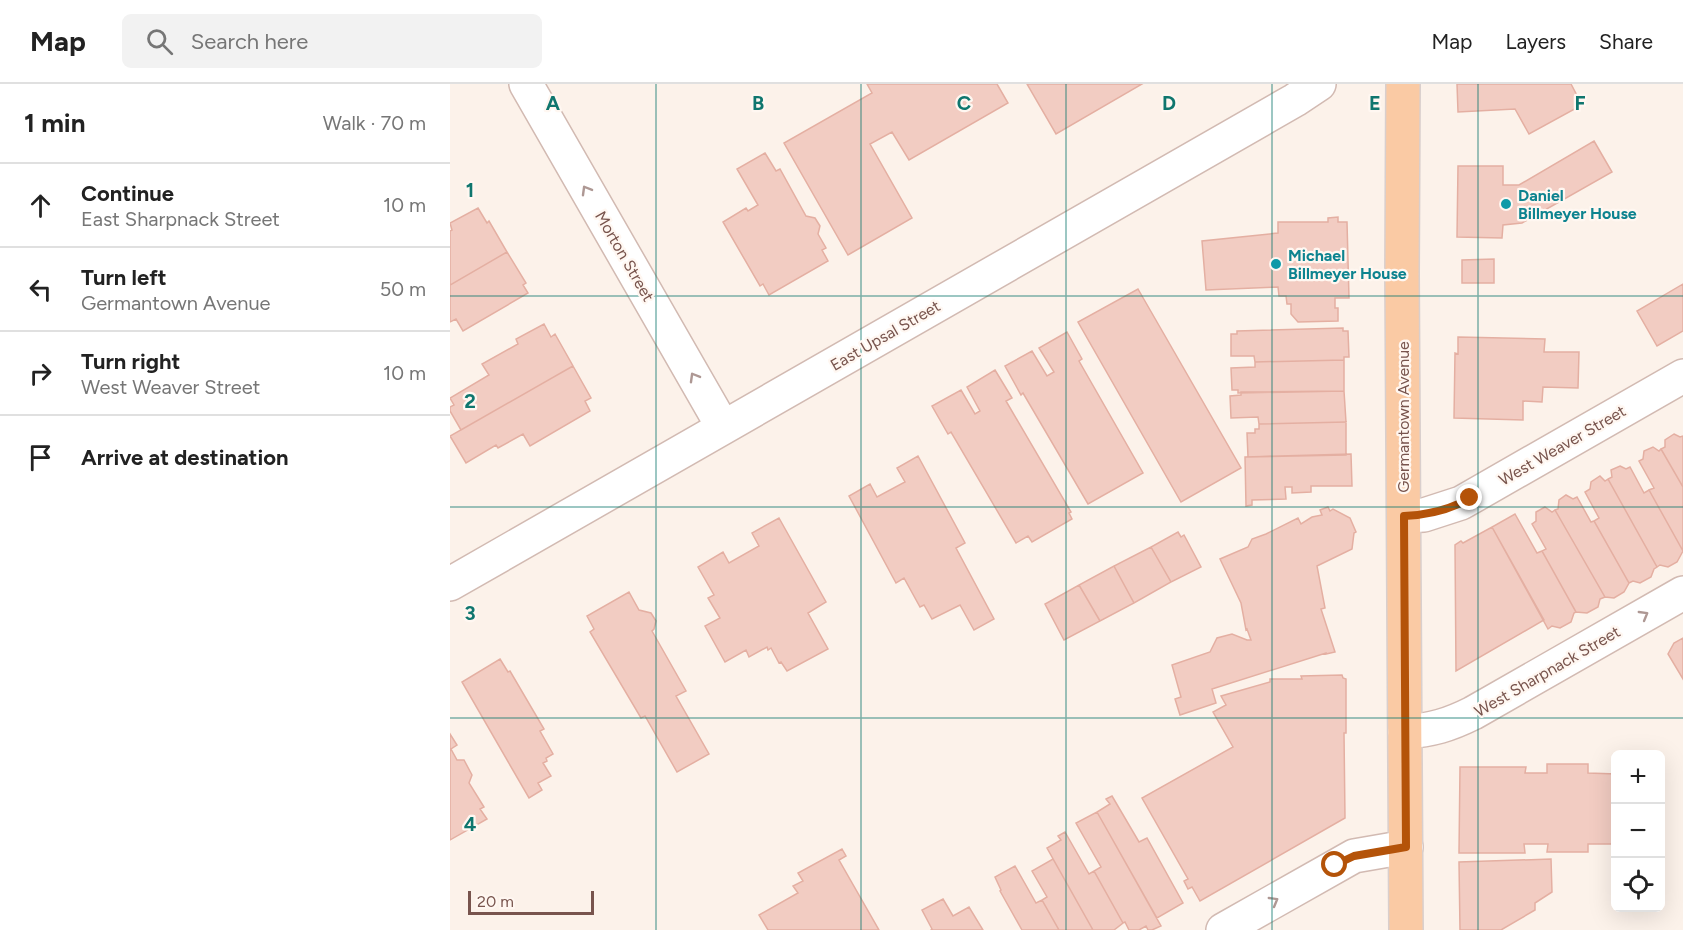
<!DOCTYPE html>
<html lang="en">
<head>
<meta charset="utf-8">
<style>
  :root { --surface:#fff; --page:#f2f2f2; --text:#222; --muted:#767676; --line:#e0e0e0 }
  body { margin:0; font-family:Figtree,sans-serif; background:var(--page); color:var(--text) }
  .controls { position:absolute; right:18px; bottom:18px; display:grid; overflow:hidden; border-radius:9px; box-shadow:0 6px 24px #0002 }
  .controls button { width:54px; height:54px; display:grid; place-items:center; padding:0; border:0; border-bottom:2px solid var(--line); background:var(--surface); color:var(--text); font:30px sans-serif }
  .scale { position:absolute; left:18px; bottom:15px; width:126px; box-sizing:border-box; padding-left:6px; border:3px solid #78544d; border-top:0; font-size:16px; line-height:21px; white-space:nowrap; color:#78544d; -webkit-text-stroke:4px #fff7f1; paint-order:stroke }
  .stop { position:absolute; width:18px; height:18px; margin:-14px; border:4px solid #b45309; border-radius:50%; background:#fff }
  .stop.end { background:#b45309; border-color:#fff; box-shadow:0 2px 6px #0008 }
  .list { margin:0; padding:0; list-style:none }
  h2 { display:flex; justify-content:space-between; align-items:center; height:78px; margin:0; padding:0 24px; font-size:26px }
  h2 small { font-size:20px; font-weight:400; color:var(--muted) }
  .list li { display:grid; grid-template-columns:39px 1fr auto; gap:18px; align-items:center; box-sizing:border-box; height:84px; padding:0 24px; border-top:2px solid var(--line) }
  .list b { display:block; font-size:22px; white-space:nowrap }
  .list p { margin:0; font-size:20px; white-space:nowrap; color:var(--muted) }
  .list em { font-size:20px; font-style:normal; color:var(--muted) }
  .icon { flex:none; width:33px; height:33px; fill:none; stroke:currentColor; stroke-width:2; stroke-linecap:round; stroke-linejoin:round }
  .map { position:relative; flex:none; width:1233px; height:846px; overflow:hidden }
  header { display:flex; align-items:center; gap:36px; box-sizing:border-box; height:84px; padding:0 30px; background:var(--surface); border-bottom:2px solid var(--line) }
  header strong { font-size:28px }
  nav { display:flex; gap:33px; margin-inline-start:auto; font-size:21px }
  .search { width:420px; height:54px; background:var(--page); display:flex; align-items:center; gap:15px; box-sizing:border-box; padding:0 21px; border-radius:9px; color:var(--muted); font-size:22px }
  main { display:flex }
  aside { flex:1; background:var(--surface) }
  .map>svg:first-child { display:block }
</style>
</head>
<body>
<header>
<strong>Map</strong>
<div class="search"><svg class="icon" aria-label="search" viewBox="0 0 24 24"><circle cx="10" cy="10" r="6"/><path d="M15 15l6 6"/></svg>Search here</div>
<nav><a>Map</a><a>Layers</a><a>Share</a></nav>
</header>
<main>
<aside>
<h2>1 min<small>Walk · 70 m</small></h2>
<ul class="list">
<li><svg class="icon" aria-label="ahead" viewBox="0 0 24 24"><path d="M12 20V5M6 11l6-6 6 6"/></svg><div><b>Continue</b><p>East Sharpnack Street</p></div><em>10 m</em></li>
<li><svg class="icon" aria-label="left" viewBox="0 0 24 24"><path d="M17 20v-9H6M10 6l-5 5 5 5"/></svg><div><b>Turn left</b><p>Germantown Avenue</p></div><em>50 m</em></li>
<li><svg class="icon" aria-label="right" viewBox="0 0 24 24"><path d="M7 20v-9h11M14 6l5 5-5 5"/></svg><div><b>Turn right</b><p>West Weaver Street</p></div><em>10 m</em></li>
<li><svg class="icon" aria-label="arrive" viewBox="0 0 24 24"><path d="M6 21V4h12l-3 4 3 4H6"/></svg><div><b>Arrive at destination</b></div></li>
</ul>
</aside>
<div class="map">
<svg width="1233" height="846" viewBox="0 0 1233 846">
  <rect width="100%" height="100%" fill="#fcf2ea"/>
  <path fill="#f2ccc2" stroke="#e4afa2" stroke-width="1.5" d="M417,0h130l11,19 -99,57 -17,-28 -22,12 42,74 -64,37 -64,-112 88,-50z
    M577,0h115l-86,50z
    M1007,0h114l11,21 -53,29 -14,-25 -57,3z
    M1144,57l18,31 -90,51 -19,2 -1,13 -45,-1 1,-71h45v19h16z
    M315,69l11,18 4,-2 26,47 9,2 5,8 -2,8 8,14 -4,2 6,11 -59,34 -6,-11 -3,2 -37,-64 23,-14 2,3 10,-6 -21,-36z
    M28,124l9,15 2,-2 18,31 -57,33v-54l2,-1 -2,-7z
    M888,133v5h9l2,76h-14v10h3v13l-40,1 -7,-8v-10h-4l-1,-8h-7l-1,-9 -72,3 -4,-49 76,-8v-11h50v-4z
    M57,168l19,31 -3,2 5,8 -65,38 -7,-12 -6,3v-37z
    M1044,175v24h-32v-23z
    M1233,200v47l-26,15 -20,-35z
    M688,205l103,179 -60,34 -103,-180z
    M94,240l7,13 4,-3 18,32 -112,64 -11,-19v-4l4,-2 -4,-7 39,-23 -7,-11 36,-20 -2,-5z
    M893,244v3h5l1,26h-5v3l-89,2 -1,-6h-23v-22h6v-3z
    M617,248l15,27 -3,2 64,112 -55,31 -65,-111 -2,2 -16,-29 27,-15 15,25 7,-4 -15,-24z
    M1008,253l87,2 -1,13h35l-1,36 -35,-1 -1,15 -19,-1v19l-69,-2 1,-65 3,1z
    M894,276v31l-106,2v-3h-6l-1,-22 24,-1v-5z
    M123,282l18,32 -6,3 5,10 -60,35 -7,-12 -25,14 -2,-3 -30,18 -16,-27z
    M545,286l17,28 -6,3 65,111 -2,1 3,6 -40,23 -4,-6 -12,7 -65,-111 -3,2 -16,-28 29,-16 14,24 5,-3 -13,-24z
    M894,307l2,31 -87,2 -1,-7 -27,1 -1,-22 11,-1v-3z
    M896,338v33l-98,2 -1,-24h8v-4h4v-5z
    M1224,350l6,3 3,-1v51l-22,-38 4,-2v-7z
    M1203,363l6,4 2,-2 22,38v64l-34,-61 5,-2 -15,-27 4,-2 1,-8z
    M901,370l1,32h-41v6l-19,1v-6h-7l1,12 -34,1v5l-6,1 -1,-49z
    M468,372l47,87 -9,5 38,71 -20,11 -14,-25 -28,14 -8,-14 -4,2 -16,-29 -8,5 -47,-87 21,-12 7,13 28,-15 -8,-14z
    M1170,382l6,3 4,-2 14,26 5,-3 34,61 -6,11 -9,5 -8,-2 -3,2 -49,-88 4,-2 -1,-7z
    M1150,392l5,5 3,-2 49,88 -3,2 -3,8 -11,6 -7,-2 -4,2 -35,-62 5,-3 -14,-26 5,-3 1,-7z
    M1116,411l7,4 4,-2 14,25 3,-1 35,62 -5,9 -10,6 -9,-1 -50,-87 3,-1 1,-9z
    M878,423l2,4 3,-2 17,9 6,14 -2,1 -2,16 -35,17 8,42 -4,1 14,43 -9,2v-1l-114,36 4,14 -36,12 -5,-16 6,-2 -9,-32 38,-13 7,-14 15,-4 15,6h4l-4,-11 -1,1 -5,-27 -21,-44 28,-12 4,-8 14,-5 32,-16 3,6 11,-7 10,-2 -2,-5z
    M1095,423l7,5 3,-2 50,87 -5,2 -2,8 -11,6 -11,-1 -34,-61 4,-2 -14,-25 4,-3v-9z
    M1065,430l22,39 5,-2 34,61 -2,1 -3,9 -11,6 -8,-2 -4,3 -56,-102z
    M329,434l47,84 -18,11 20,36 -41,22 -6,-9 -2,1 -8,-15 -3,2 -1,-3 -18,10 -3,-7 -21,12 -20,-36 15,-8 -12,-20 6,-3 -16,-28 25,-15 6,11 30,-17 -7,-13z
    M1042,443l52,93 -88,51 -1,-126 6,-4 2,2z
    M728,448l3,5 3,-2 17,32 -30,15 -20,-35z
    M701,463l20,35 -37,21 -20,-37z
    M664,482l20,37 -34,18 -21,-36z
    M629,501l21,36 -36,19 -19,-36z
    M179,508l10,18 12,3 5,8 -2,8 -2,2 34,60 -10,5 33,58 -32,18 -32,-56 -4,2 -51,-86 4,-3 -7,-13z
    M1233,554v41l-15,-25 6,-11z
    M50,575l8,13 2,-1 34,58 -4,2 13,23 -7,4 1,3 -4,2 8,13 -13,7 4,7 -13,8 -67,-116z
    M892,591l1,3 3,1v54h-2l1,85 -145,83 -8,-14 -4,2 -4,-8 4,-2 -46,-81 91,-51 -20,-35 13,-7 -5,-9 49,-14v-3h32l-1,-3z
    M0,650l7,11 -6,4 6,11h7l8,15 -3,8 15,24 -4,2 7,10 -37,21z
    M1097,680h41v9l28,1v70h-28v8h-41l1,-8h-24l1,9h-66l1,-86h66l-1,6h22z
    M662,712l27,46 8,-4 36,65 -26,15 -60,-106 13,-8 -4,-5z
    M647,728l64,114 -9,4h-4l-2,-4 -7,4h-10l-4,-8 -2,1 -29,-52 7,-4 -25,-44z
    M615,748l24,42 5,-3 29,52 -9,7h-21l-46,-82 14,-8 -3,-4z
    M392,765l4,7 -7,4 40,70h-111l-9,-15 39,-22 -5,-7 10,-5 -5,-8z
    M603,775l40,71h-34l-17,-30 5,-3 -15,-26z
    M1101,775l1,33 -17,11v7l-34,20h-41l-1,-68z
    M565,782l21,37 6,-3 17,30h-37l-22,-39 1,-1 -6,-13z
    M493,815l10,17 16,-9 14,23h-52l1,-1 -10,-19z"/>
  <g fill="none" stroke-linecap="round" stroke-linejoin="round">
    <g stroke="#d2bab2" stroke-width="36">
      <path id="minor" d="M76,0l197,343
        M954,432l20,-1 37,-12 222,-127
        M955,648c27,-2 44,-7 68,-19l210,-120
        M773,846l131,-74 52,-9"/>
    </g>
    <g stroke="#d2bab2" stroke-width="36">
      <path id="tertiary" d="M0,500l845,-484 24,-16"/>
    </g>
    <g stroke="#d9cfcd" stroke-width="36">
      <path id="primary" d="M953,0l-1,190 4,656"/>
    </g>
    <use href="#minor" stroke="#fff" stroke-width="33"/>
    <use href="#tertiary" stroke="#fff" stroke-width="33"/>
    <use href="#primary" stroke="#facaa4" stroke-width="33"/>
  </g>
  <defs><path id="oneway-chevron" d="M-2-3.5L2.5 0L-2 3.5" fill="none" stroke-width="1.6" stroke-linecap="round" stroke-linejoin="round" transform="scale(1.5)"/></defs>
  <g stroke="#ae9894">
    <use href="#oneway-chevron" transform="translate(136 106) rotate(-120)"/>
    <use href="#oneway-chevron" transform="translate(244 293) rotate(-120)"/>
    <use href="#oneway-chevron" transform="translate(1194 531) rotate(-30)"/>
    <use href="#oneway-chevron" transform="translate(824 817) rotate(-30)"/>
  </g>
  <g fill="none" stroke-linecap="round" stroke-linejoin="round">
    <path stroke="#b45309" stroke-width="8" d="M885,781l19,-9 52,-9 -2,-331c23,-1 46,-6 66,-18"/>
  </g>
  <path fill="none" stroke="#0f766e" stroke-width="1.5" stroke-opacity="0.55" d="M206,0v846M411,0v846M616,0v846M822,0v846M1028,0v846M0,212h1233M0,423h1233M0,634h1233"/>
  <g fill="#0f9aa8" stroke="#fff7f1" stroke-width="2">
    <circle cx="1056" cy="120" r="6"/>
    <circle cx="826" cy="180" r="6"/>
  </g>
  <g text-anchor="middle" stroke-width="4.5" stroke-linejoin="round" paint-order="stroke">
    <g font-size="16" font-weight="bold" fill="#0d838f" stroke="#fff7f1" text-anchor="start">
      <text x="1068" y="117">Daniel<tspan x="1068" dy="18">Billmeyer House</tspan></text>
      <text x="838" y="177">Michael<tspan x="838" dy="18">Billmeyer House</tspan></text>
    </g>
    <g font-size="16" fill="#78544d" stroke="#fff7f1">
      <text transform="translate(175 172) rotate(60)" y="6">Morton Street</text>
      <text transform="translate(435 251) rotate(-30)" y="6">East Upsal Street</text>
      <text transform="translate(953 333) rotate(-90)" y="6">Germantown Avenue</text>
      <text transform="translate(1112 361) rotate(-30)" y="6">West Weaver Street</text>
      <text transform="translate(1097 587) rotate(-30)" y="6">West Sharpnack Street</text>
    </g>
  </g>
  <g font-size="20" text-anchor="middle" font-weight="bold" fill="#0f766e" stroke="#fff7f1" stroke-width="4.5" stroke-linejoin="round" paint-order="stroke">
    <text x="103" y="26">A</text>
    <text x="308" y="26">B</text>
    <text x="514" y="26">C</text>
    <text x="719" y="26">D</text>
    <text x="925" y="26">E</text>
    <text x="1130" y="26">F</text>
    <text x="20" y="113">1</text>
    <text x="20" y="324">2</text>
    <text x="20" y="536">3</text>
    <text x="20" y="747">4</text>
  </g>
</svg>
<div class="controls">
<button>+</button>
<button>−</button>
<button><svg class="icon" aria-label="locate" viewBox="0 0 24 24"><circle cx="12" cy="12" r="6"/><path d="M12 2v4M12 18v4M2 12h4M18 12h4"/></svg></button>
</div>
<div class="scale">20 m</div>
<div class="stop" style="left:885px;top:781px"></div>
<div class="stop end" style="left:1020px;top:414px"></div>
</div>
</main>
</body>
</html>
